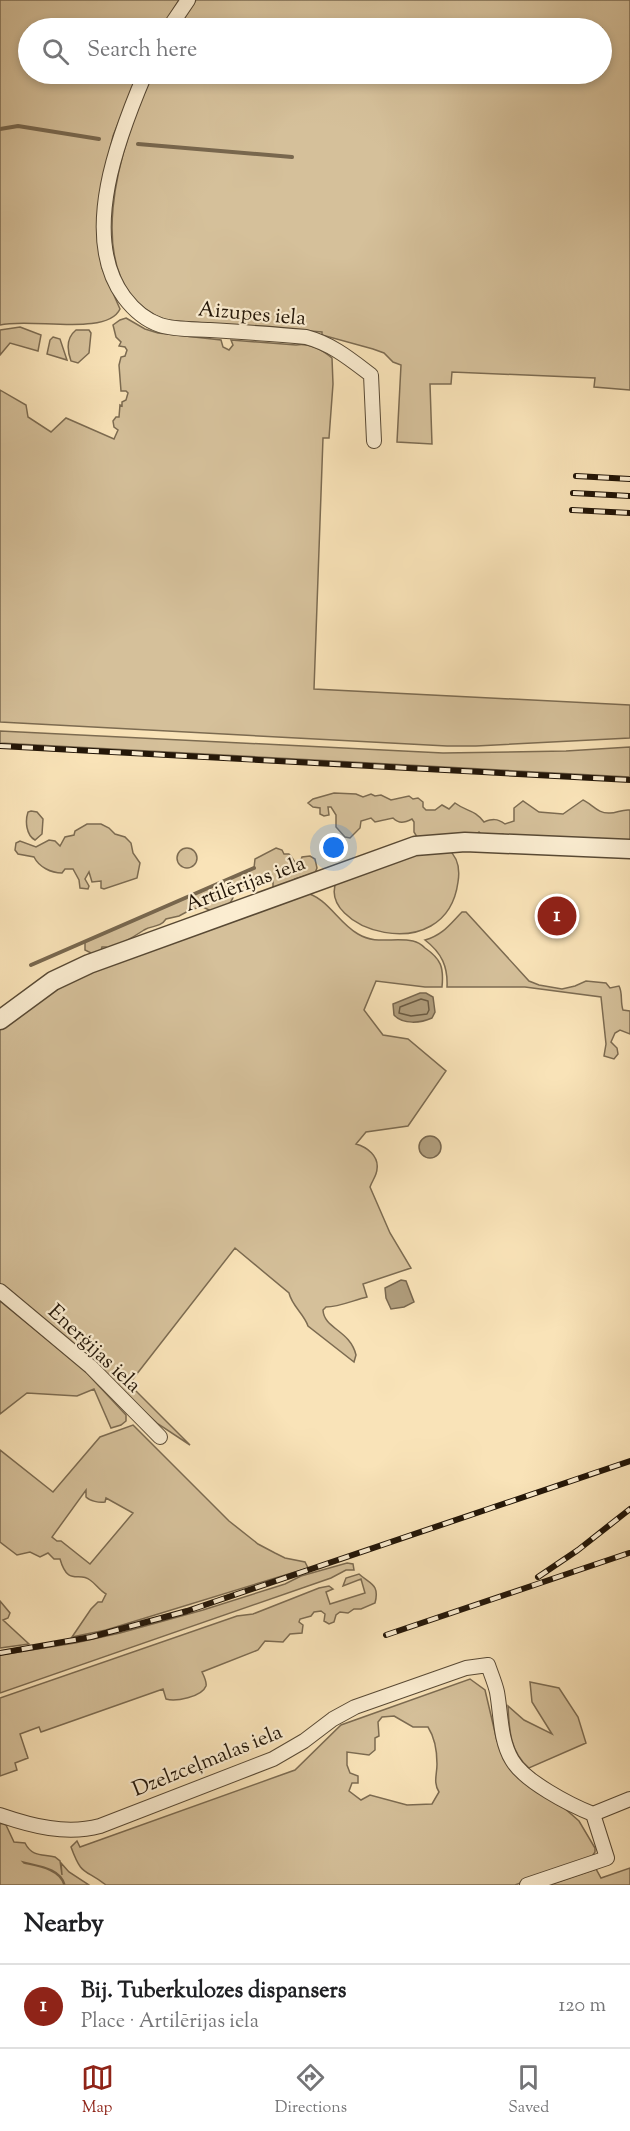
<!DOCTYPE html>
<html lang="en">
<head>
<meta charset="utf-8">
<style>
  :root { --surface:#fff; --page:#f6f6f6; --text:#202124; --muted:#757577; --line:#e0e0e0; --accent:#8f2418 }
  body { margin:0; font-family:"Sorts Mill Goudy",serif; background:var(--page); color:var(--text) }
  .you { position:absolute; left:334px; top:848px; width:21px; height:21px; margin:-15px; border:4px solid #fff; border-radius:50%; background:#1a73e8; box-shadow:0 0 0 9px #1a73e833 }
  .badge { display:grid; place-items:center; width:39px; height:39px; border-radius:50%; background:var(--accent); color:#fff; font-size:20px; font-weight:700 }
  .pin { position:absolute; translate:-50% -50%; border:3px solid #fff; box-shadow:0 2px 6px #0006 }
  .list { margin:0; padding:0; list-style:none }
  h2 { display:flex; justify-content:space-between; align-items:center; height:78px; margin:0; padding:0 24px; font-size:26px }
  h2 small { font-size:20px; font-weight:400; color:var(--muted) }
  .list li { display:grid; grid-template-columns:39px 1fr auto; gap:18px; align-items:center; box-sizing:border-box; height:84px; padding:0 24px; border-top:2px solid var(--line) }
  .list b { display:block; font-size:22px; white-space:nowrap }
  .list p { margin:0; font-size:20px; white-space:nowrap; color:var(--muted) }
  .list em { font-size:20px; font-style:normal; color:var(--muted) }
  .icon { flex:none; width:33px; height:33px; fill:none; stroke:currentColor; stroke-width:2; stroke-linecap:round; stroke-linejoin:round }
  .map { position:relative; flex:none; width:630px; height:1885px; overflow:hidden }
  .search { position:absolute; background:var(--surface); box-shadow:0 3px 9px #0003; left:18px; right:18px; top:18px; height:66px; display:flex; align-items:center; gap:15px; box-sizing:border-box; padding:0 21px; border-radius:33px; color:var(--muted); font-size:22px }
  .sheet { height:162px; background:var(--surface) }
  nav { display:flex; justify-content:space-around; align-items:center; box-sizing:border-box; height:84px; border-top:2px solid var(--line); background:var(--surface); font-size:16px; color:var(--muted) }
  nav a { display:grid; justify-items:center; gap:3px }
  nav .on { color:var(--accent) }
  .map>svg:first-child { display:block }
</style>
</head>
<body>
<div class="map">
<svg width="630" height="1885" viewBox="0 0 630 1885">
  <rect width="100%" height="100%" fill="#f9e3b8"/>
  <filter id="stains"><feTurbulence type="fractalNoise" baseFrequency=".00333" numOctaves="4"/><feColorMatrix values="0 0 0 0 .2 0 0 0 0 .09 0 0 0 0 .02 0 0 0 .5 -.17"/></filter>
  <radialGradient id="worn" r=".72"><stop offset=".6" stop-color="#630" stop-opacity="0"/><stop offset="1" stop-color="#630" stop-opacity=".3"/></radialGradient>
  <path fill="#d5c09a" stroke="#7c6b51" stroke-width="1.5" fill-rule="evenodd" d="M0,0h179l-17,28h-134v46h110l-25,62 -6,27 -9,77 4,28 18,41c-13,28 -91,8 -120,16z
    M196,0h434v390l-36,-3 1,-9 -143,-6 -1,12h-21l2,60 -35,-2 4,-77 -8,-3 -9,-9 -11,-4 -51,-14v-3l-156,-12c-93,-35 -44,-182 -13,-246h449v-46h-424z
    M126,318l19,11 13,4 63,7 2,7 6,3 4,-5 -2,-5 65,5c14,-2 25,4 36,13l1,26 -4,54h-6l-9,251 316,16v33l-154,8h-29l-447,-24v-332l26,15 2,12 23,15 15,-14 48,21 4,-9 -4,-3 -1,-6 3,-4h3l1,-12 2,1v-4l4,-2 2,-7 -2,-2h-5l-2,-26 2,-8 4,-1 2,-6 -2,-3 -6,-1 2,-4 -5,-5 -3,-12 7,-5z
    M20,327l21,8 -3,16 -28,-8 -10,12v-25z
    M76,330h13l2,3 -2,20 -11,10 -7,-2c-4,-11 -5,-23 5,-31z
    M53,337l7,2 7,21 -20,-6 3,-14z
    M0,731l443,22 123,-2 64,-4v30l-630,-34z
    M334,793l22,1 7,3 8,-3 4,2 6,-1 10,5 18,-4 4,3 5,-1 5,4v5l3,3h9l7,-5 7,4 6,-6c12,9 19,6 29,19 8,-3 13,-4 21,2l9,-3v-13l9,-7 16,11 24,2 20,-14c9,4 15,14 27,13 7,0 12,-4 20,-3v32l-35,-4 -4,4 -75,-4 -6,-3 -5,1 -2,-2 -20,2 -4,-4 -4,3 -58,2 -3,-5v-10l-2,-3c-8,4 -13,5 -19,-1l-18,4 -4,-4 -10,3 -1,7 -10,10 -5,-1 -9,-10v-12l-5,-8h-3l1,8 -5,1 -4,-2v-6l-7,-1 -5,-4 5,-4z
    M31,811l6,1 6,7 -1,15 -7,6c-9,-5 -10,-19 -7,-28z
    M87,824h14l8,4 6,6 10,3 6,6 2,10 7,10 -3,15 -33,11 -3,-1v-7l-9,1 -3,-10 -4,7 4,7 -1,3 -8,-1 -1,-8 -6,-11h-8l-3,4c-11,0 -23,-6 -28,-16l-16,-3 -3,-4 1,-7 4,-2 16,6 13,-7 6,1 5,5 5,-9 9,-2 1,-4z
    M177 858a10 10 0 1 1 20 0a10 10 0 1 1-20 0Z
    M276,848l6,2 2,4h5c4,3 5,8 9,13l4,-10 8,-1 5,3 2,9 -2,5 -20,6 -4,3 -18,9v-10c-11,-6 -17,-4 -28,0l3,2 -1,4 -6,-2 -7,5c0,16 -10,17 -23,21l-8,-4 -11,2 -13,7 -13,3c-6,9 -14,6 -22,11 -12,8 -22,14 -36,19l-2,-2h-4l-1,4 -8,3 -8,-4v-8l169,-74 1,-9z
    M448,849c11,9 12,21 10,33 -12,89 -144,46 -121,-2l77,-27z
    M303,892c25,5 34,30 55,42 18,11 36,3 55,7 5,1 8,3 12,7 16,11 19,19 17,39h-17l-49,-6 -12,29 19,25 25,4 38,32 -38,55 -42,6 -10,12c11,3 23,12 21,25 0,6 -5,12 -7,18l20,46 21,35 -48,16 4,13c-13,3 -28,10 -41,10l-3,3c1,19 27,20 33,45l-2,7 -46,-36c-4,-12 -16,-20 -19,-33l-54,-45 -106,136 61,61 -32,-21 -58,-54 -100,-86v-257l68,-49z
    M462,912h4l63,69 10,4 23,4 13,-3 11,-5 20,2 4,5 9,-2c4,7 1,16 4,24l7,1v23l-10,-4 -5,3 -4,9 6,6 1,6 -4,5 -10,-3 2,-12 -5,-47 -76,-10h-78c1,-20 -5,-34 -22,-47 18,-5 25,-16 37,-28z
    M0,1301l83,68 43,46v6l-5,4 -10,3 -17,-39 -17,7 -50,-3 -27,21z
    M133,1425l96,96 29,23 17,9 10,5 20,4 3,6 -202,62 -34,7 19,-28 7,-7h4l4,-8c-7,-4 -10,-10 -16,-14 -11,-9 -22,7 -30,-21h-6l-6,-6 -8,4 -10,-5 -13,3 -17,-13v-92l53,42 47,-55zM86,1490v7c4,4 13,6 19,5l1,-4 27,15 -43,51 -29,-23h-4l-5,-4z
    M347,1563l6,1 1,6h-8l-15,8 -331,115v-38l75,-12 45,-10 83,-23 82,-26 16,-8z
    M359,1574c11,10 21,10 16,29l-14,6h-7l-6,4 -8,-1 -4,3 -2,7 -5,2 -5,-3 1,-7 -4,-3 -7,1 -3,4 -11,3 -1,3 4,3 -1,8 -12,1 -7,8 -18,-1 -7,9 -56,22c2,4 5,10 4,14 -4,11 -31,16 -40,13l-3,-10 -122,43 -2,-5 -19,7 8,24 -13,5 2,7 -17,6v-78l237,-82 16,-2 66,-26 10,-2 4,3 -7,3 4,12 35,-11 -4,-14 -18,7 3,-8z
    M0,1601l10,12 -2,5 -5,2 26,24 -29,4z
    M470,1679l15,11 12,51 66,66 16,14 16,27v4l-4,6 -76,27h-409c-22,-17 -24,-8 -35,-38l6,-6 3,6 215,-77 46,-45zM394,1716l19,11h15c7,11 9,23 9,37 0,11 -4,18 2,28l-7,12 -25,1 -37,-10 -9,5 -12,-9 3,-8h6v-7l-8,-3 -3,-8v-13l22,3 6,-5v-12l4,-2 -1,-14 4,-5z
    M530,1682l29,6 19,29 8,26 -57,25c-19,-16 -20,-39 -21,-62l16,14 28,14 -20,-32z
    M0,1823l6,2 8,17 11,1c7,14 17,11 30,14l5,4 2,14 -1,-12 8,9 20,13h-24c-4,-17 -26,-19 -42,-23l1,1c13,3 36,6 40,22h-64z
    M630,1868v17h-82l48,-16 5,9z"/>
  <path fill="#b09d7c" stroke="#78674e" stroke-width="1.5" d="M420,993h6l7,4 2,15 -3,6c-11,5 -29,7 -38,-3l-1,-11z
    M419 1147a11 11 0 1 1 22 0a11 11 0 1 1-22 0Z
    M401,1280l5,1 8,21 -10,5 -13,2 -5,-11 -1,-10z"/>
  <g fill="none" stroke-linecap="round" stroke-linejoin="round">
    <path stroke="#6a5a42" stroke-width="1.5" d="M421,999l7,2 1,9 -2,4 -16,2 -12,-3 1,-6z"/>
    <path stroke="#78674e" stroke-width="4" d="M0,129l18,-3 81,13
      M138,144l154,13
      M31,965l223,-97"/>
    <g stroke="#584934" stroke-width="16">
      <path id="minor" d="M169,28l19,-28
        M145,74c-26,61 -66,162 -21,223 9,12 21,23 36,28 15,5 34,4 50,5 32,2 64,4 96,7 26,7 44,22 65,38l3,66
        M0,1291l91,76 69,70
        M593,1814l37,-15
        M0,1815c32,11 66,20 100,11l173,-67 31,-18 29,-22 22,-12 111,-39 22,-3c3,9 7,18 9,27 4,22 3,48 15,68 12,21 58,45 81,54l14,44 -80,27"/>
    </g>
    <g stroke="#584934" stroke-width="21">
      <path id="tertiary" d="M0,1020l53,-39 36,-17 326,-118 50,-4 165,7"/>
    </g>
    <use href="#minor" stroke="#fbedd1" stroke-width="14"/>
    <use href="#tertiary" stroke="#fbedd1" stroke-width="18"/>
    <g stroke="#231608" stroke-width="6">
      <path id="rail" d="M576,476l54,3
        M573,493l57,3
        M572,510l58,3
        M0,746l630,34
        M538,1577l40,-27 52,-41
        M386,1635l243,-82
        M0,1653l91,-16 96,-26 443,-150"/>
    </g>
    <use href="#rail" stroke="#fbedd1" stroke-width="4" stroke-dasharray="11" stroke-linecap="butt"/>
  </g>
  <g text-anchor="middle" stroke-width="4.5" stroke-linejoin="round" paint-order="stroke">
    <g font-size="21" fill="#231608" stroke="#fbedd1">
      <text transform="translate(252 313) rotate(5)" y="7">Aizupes iela</text>
      <text transform="translate(245 883) rotate(-20)" y="7">Artilērijas iela</text>
      <text transform="translate(95 1348) rotate(43)" y="7">Enerģijas iela</text>
      <text transform="translate(207 1760) rotate(-22)" y="7">Dzelzceļmalas iela</text>
    </g>
  </g>
  <rect width="100%" height="100%" filter="url(#stains)"/>
  <rect width="100%" height="100%" fill="url(#worn)"/>
</svg>
<div class="you"></div>
<div class="pin badge" style="left:557px;top:916px">1</div>
<div class="search"><svg class="icon" aria-label="search" viewBox="0 0 24 24"><circle cx="10" cy="10" r="6"/><path d="M15 15l6 6"/></svg>Search here</div>
</div>
<section class="sheet">
<h2>Nearby<small></small></h2>
<ul class="list">
<li><span class="badge">1</span><div><b>Bij. Tuberkulozes dispansers</b><p>Place · Artilērijas iela</p></div><em>120 m</em></li>
</ul>
</section>
<nav>
<a class="on"><svg class="icon" aria-label="map" viewBox="0 0 24 24"><path d="M3 6l6-2 6 2 6-2v14l-6 2-6-2-6 2zM9 4v14M15 6v14"/></svg>Map</a>
<a><svg class="icon" aria-label="directions" viewBox="0 0 24 24"><path d="M12 3l9 9-9 9-9-9zM9 14v-3h6M13 9l2 2-2 2"/></svg>Directions</a>
<a><svg class="icon" aria-label="saved" viewBox="0 0 24 24"><path d="M7 4h10v16l-5-4-5 4z"/></svg>Saved</a>
</nav>
</body>
</html>
